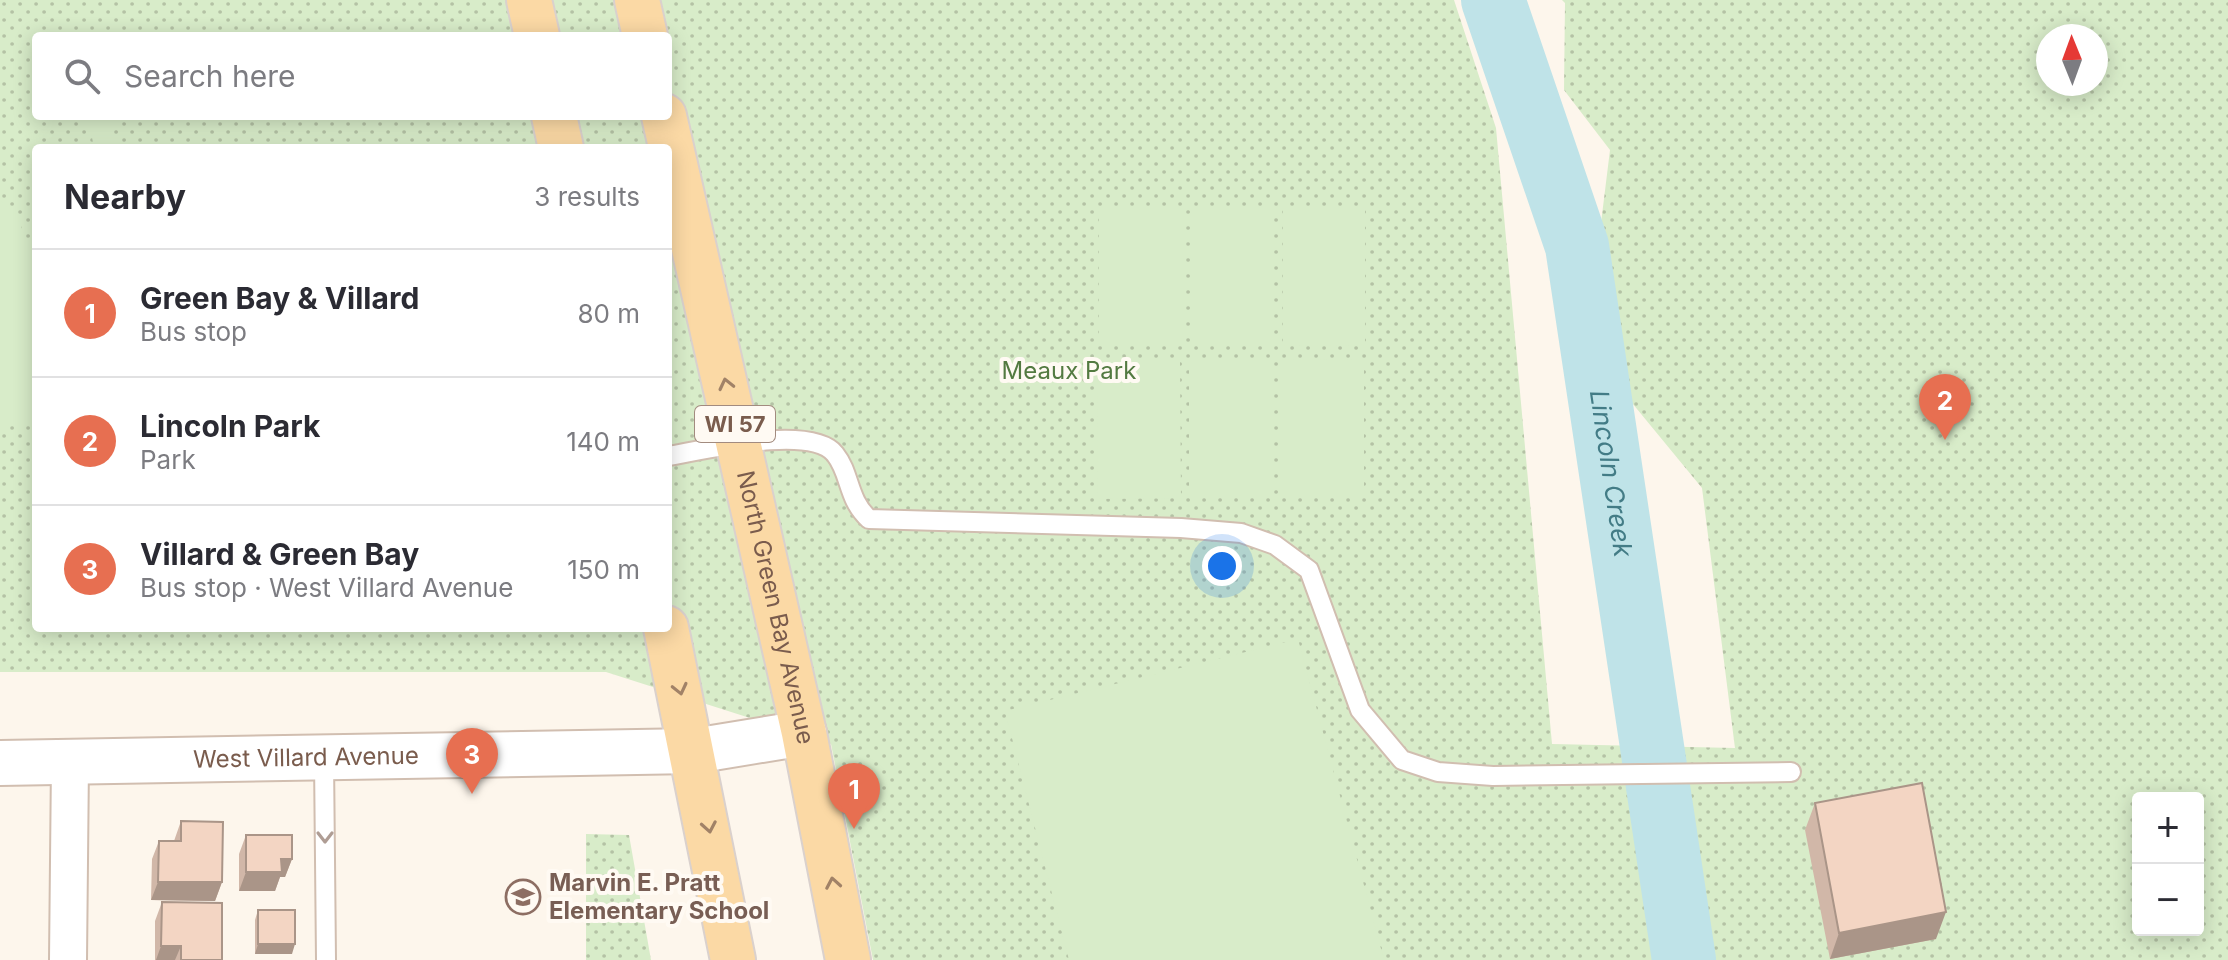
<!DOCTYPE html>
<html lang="en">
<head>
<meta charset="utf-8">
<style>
  :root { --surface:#fff; --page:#f7f7f7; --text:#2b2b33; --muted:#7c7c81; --line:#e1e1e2; --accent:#e76f51 }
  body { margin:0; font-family:Inter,sans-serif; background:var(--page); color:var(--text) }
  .controls { position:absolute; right:24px; bottom:24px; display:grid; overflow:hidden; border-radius:8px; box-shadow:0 4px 20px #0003 }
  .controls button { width:72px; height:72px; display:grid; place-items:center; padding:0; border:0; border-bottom:2px solid var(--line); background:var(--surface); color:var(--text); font:40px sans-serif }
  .compass { position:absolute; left:2036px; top:24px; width:72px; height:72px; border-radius:50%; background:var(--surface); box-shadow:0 4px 20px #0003; rotate:359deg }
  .you { position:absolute; left:1222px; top:566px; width:28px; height:28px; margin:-20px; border:6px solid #fff; border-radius:50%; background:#1a73e8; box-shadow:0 0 0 12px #1a73e833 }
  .badge { display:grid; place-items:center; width:52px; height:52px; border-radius:50%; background:var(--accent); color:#fff; font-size:26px; font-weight:700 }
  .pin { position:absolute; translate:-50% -66px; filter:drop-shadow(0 2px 4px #0008) }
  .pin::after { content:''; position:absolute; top:42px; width:28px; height:24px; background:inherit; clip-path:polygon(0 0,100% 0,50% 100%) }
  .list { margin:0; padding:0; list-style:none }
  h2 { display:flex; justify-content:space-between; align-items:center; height:104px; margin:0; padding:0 32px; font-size:34px }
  h2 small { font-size:26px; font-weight:400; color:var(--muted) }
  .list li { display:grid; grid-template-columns:52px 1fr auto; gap:24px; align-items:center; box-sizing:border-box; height:128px; padding:0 32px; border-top:2px solid var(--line) }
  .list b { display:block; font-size:30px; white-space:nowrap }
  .list p { margin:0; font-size:26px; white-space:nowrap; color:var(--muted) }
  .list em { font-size:26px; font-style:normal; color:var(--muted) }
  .icon { flex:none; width:44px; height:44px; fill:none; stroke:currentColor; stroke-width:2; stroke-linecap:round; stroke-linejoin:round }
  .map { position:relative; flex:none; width:2228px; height:960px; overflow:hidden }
  .search { position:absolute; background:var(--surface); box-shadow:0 4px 20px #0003; left:32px; top:32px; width:640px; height:88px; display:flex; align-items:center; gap:20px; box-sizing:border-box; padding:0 28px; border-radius:8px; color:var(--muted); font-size:30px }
  .panel { position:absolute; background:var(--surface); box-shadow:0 4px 20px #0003; left:32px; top:144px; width:640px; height:488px; border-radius:8px }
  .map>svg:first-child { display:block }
</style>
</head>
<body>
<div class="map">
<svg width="2228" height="960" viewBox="0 0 2228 960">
  <defs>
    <pattern id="park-dots" width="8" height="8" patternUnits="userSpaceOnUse" patternTransform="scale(2)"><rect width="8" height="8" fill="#d8ecc9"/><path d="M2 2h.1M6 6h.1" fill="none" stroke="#b4c2a5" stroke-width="1.8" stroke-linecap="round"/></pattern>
  </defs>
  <rect width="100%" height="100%" fill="#fdf6ec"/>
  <path fill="url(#park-dots)" fill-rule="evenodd" d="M0,0h1454l42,128 56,616 183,4 -33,-260 -79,-96 -22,-169 9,-73 -46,-60 1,-87 -3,-3h666v960h-1355l-42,-216 -225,-72h-606zM36,36h632v80h-632zM2048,36h48v48h-48zM36,148h632v480h-632zM2138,798h60v132h-60z
    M586,834l43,1 22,125h-65z"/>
  <path fill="#d8ecc9" d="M88,116h21l6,32h-21z
    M0,201l16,13 20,49v159l-36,2z
    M1099,206h83v138h-83z
    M1190,206h83v138h-83z
    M1283,208h82v137l-82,1z
    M1281,359l83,1v138h-83z
    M1272,360v138h-83v-138z
    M1097,361h83l1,137 -83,1z
    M1298,639l86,321h-315l-64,-249z"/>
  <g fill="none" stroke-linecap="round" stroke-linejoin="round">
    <path stroke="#bfe3e8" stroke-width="64" id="s1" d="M1493,0l84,246 107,714"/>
    <g stroke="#d1beb0" stroke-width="22">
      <path id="service" d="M668,456c36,-6 143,-32 167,-2 16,20 12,45 34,65l312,9 60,5 34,12 34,25 51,140 42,50 36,12 55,4 298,-4
        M324,759l2,201"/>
    </g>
    <g stroke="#d1beb0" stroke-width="40">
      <path id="minor" d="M68,960l2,-198"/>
    </g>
    <g stroke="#d1beb0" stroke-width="48">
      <g id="tertiary">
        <path id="s2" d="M0,763l694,-12 110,-18"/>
      </g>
    </g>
    <g stroke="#dad1cd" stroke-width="48">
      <g id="primary">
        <path d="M529,0l8,36"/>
        <path d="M637,0l8,36"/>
        <path d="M554,116l7,32"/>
        <path id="s3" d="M664,116l140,617 44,227"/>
        <path d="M666,628l67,332"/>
      </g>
    </g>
    <use href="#service" stroke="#fff" stroke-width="18"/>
    <use href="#minor" stroke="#fff" stroke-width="36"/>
    <use href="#tertiary" stroke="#fff" stroke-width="44"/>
    <use href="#primary" stroke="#fbd9a5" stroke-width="44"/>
  </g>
  <path fill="#d1b7a8" d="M1815,803l121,136 -106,20 -25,-129z
    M181,821l41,61 -7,19 -64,-1 1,-41 7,-18h15z
    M246,835l46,24 -7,18h-5l-5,14h-36v-37z
    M162,902l60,58h-67v-39z
    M258,910l34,44h-37v-34z"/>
  <path fill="#aa9588" d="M200,628h61v2h-62z
    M281,859h11l-7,18h-5l-5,14h-36l7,-19z
    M158,882h64l-7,19 -64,-1z
    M1946,912l-10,27 -106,20 9,-26z
    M258,944h37l-3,10h-37z
    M161,946h20l-6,14h-19z"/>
  <path fill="#f3d5c3" stroke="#aa9588" stroke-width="2" d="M1922,783l24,129 -107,21 -24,-130z
    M181,821l42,1 -1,60h-64l1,-41h22z
    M246,835h46v24h-11l1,13h-36z
    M162,902l60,1v57h-41v-14h-20z
    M258,910h37v34h-37z"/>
  <defs><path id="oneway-chevron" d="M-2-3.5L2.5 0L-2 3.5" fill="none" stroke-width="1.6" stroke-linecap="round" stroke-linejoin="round" transform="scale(2)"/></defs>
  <g stroke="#a18267">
    <use href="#oneway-chevron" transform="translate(726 384) rotate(-103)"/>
    <use href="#oneway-chevron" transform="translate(680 689) rotate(77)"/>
    <use href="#oneway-chevron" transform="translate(709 827) rotate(80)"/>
    <use href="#oneway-chevron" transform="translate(833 883) rotate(-100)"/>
  </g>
  <use stroke="#af9d94" href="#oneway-chevron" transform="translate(325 837) rotate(90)"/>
  <defs>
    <g id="school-ring" transform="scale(1.8)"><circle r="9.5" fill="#fffaf3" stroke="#8d6e63" stroke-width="1.5"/><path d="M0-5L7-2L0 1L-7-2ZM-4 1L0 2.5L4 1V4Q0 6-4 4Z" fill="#8d6e63"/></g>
  </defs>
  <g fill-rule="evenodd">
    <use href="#school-ring" x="523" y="897"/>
  </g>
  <g text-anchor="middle" stroke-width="8" stroke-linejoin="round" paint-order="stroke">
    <rect fill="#fffaf3" stroke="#a28b7f" stroke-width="2" x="695" y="406" width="80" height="36" rx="6"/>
    <g font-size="22" font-weight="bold" fill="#7a5c4d">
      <text x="735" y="432">WI 57</text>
    </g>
    <g font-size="24" fill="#537a41" stroke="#fffaf3">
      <text x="1069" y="379">Meaux Park</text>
    </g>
    <g font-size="24" fill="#7a5c4d" stroke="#fffaf3">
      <text dy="8" stroke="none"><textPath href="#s3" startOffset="504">North Green Bay Avenue</textPath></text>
      <text dy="8" stroke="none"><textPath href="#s2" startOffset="306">West Villard Avenue</textPath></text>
    </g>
    <g font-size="24" font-weight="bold" fill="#785e54" stroke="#fffaf3" text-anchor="start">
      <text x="549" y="891">Marvin E. Pratt<tspan x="549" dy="28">Elementary School</tspan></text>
    </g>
    <g font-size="26" font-style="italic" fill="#437c86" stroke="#fffaf3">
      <text dy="9" stroke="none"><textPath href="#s1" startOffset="490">Lincoln Creek</textPath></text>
    </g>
  </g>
</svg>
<div class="controls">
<button>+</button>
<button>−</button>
</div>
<svg class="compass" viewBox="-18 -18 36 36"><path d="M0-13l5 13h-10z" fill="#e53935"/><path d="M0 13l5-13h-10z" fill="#7c7c81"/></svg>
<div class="you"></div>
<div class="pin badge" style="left:854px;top:829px">1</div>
<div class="pin badge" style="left:1945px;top:440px">2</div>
<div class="pin badge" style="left:472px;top:794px">3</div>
<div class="search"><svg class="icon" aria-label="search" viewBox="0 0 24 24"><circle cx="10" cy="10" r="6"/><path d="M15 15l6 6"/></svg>Search here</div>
<section class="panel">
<h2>Nearby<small>3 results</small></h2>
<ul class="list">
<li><span class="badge">1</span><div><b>Green Bay &amp; Villard</b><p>Bus stop</p></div><em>80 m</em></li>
<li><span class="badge">2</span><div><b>Lincoln Park</b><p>Park</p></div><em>140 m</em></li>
<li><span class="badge">3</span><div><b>Villard &amp; Green Bay</b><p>Bus stop · West Villard Avenue</p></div><em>150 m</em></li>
</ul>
</section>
</div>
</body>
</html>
